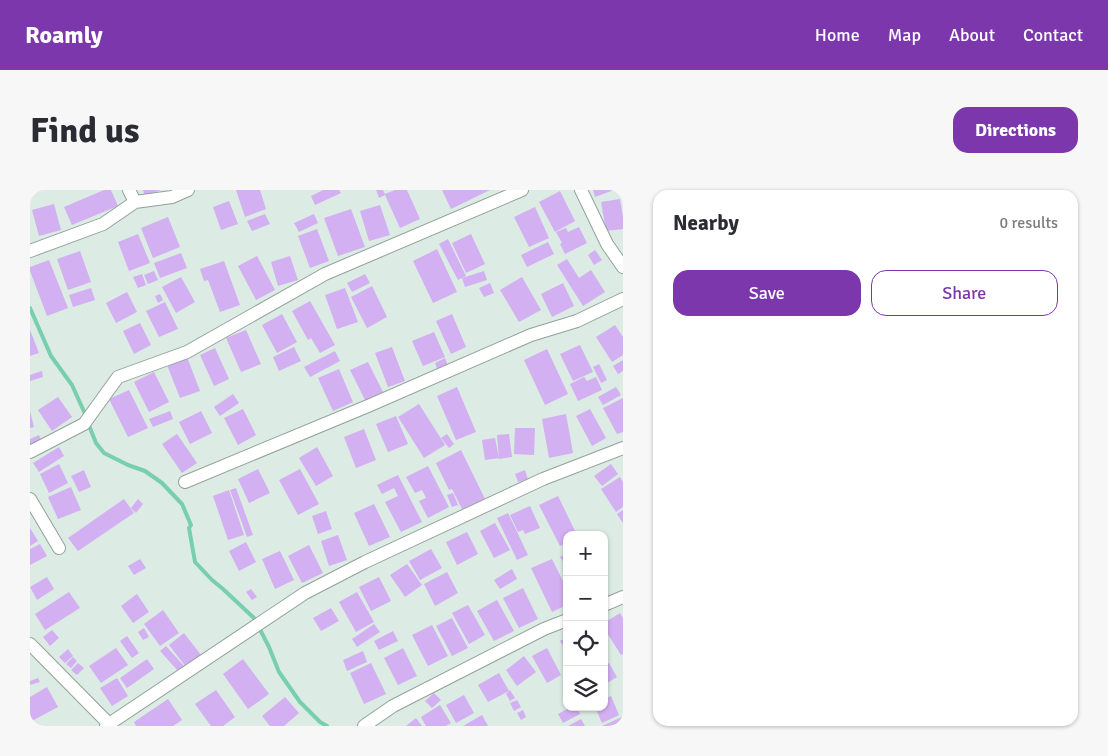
<!DOCTYPE html>
<html lang="en">
<head>
<meta charset="utf-8">
<style>
  :root { --surface:#fff; --page:#f7f7f7; --text:#2b2b33; --muted:#7c7c81; --line:#e1e1e2; --accent:#7b37ab }
  body { margin:0; font-family:Signika,sans-serif; background:var(--page); color:var(--text) }
  .controls { position:absolute; right:15px; bottom:15px; display:grid; overflow:hidden; border-radius:10px; box-shadow:0 1px 4px #0004 }
  .controls button { width:45px; height:45px; display:grid; place-items:center; padding:0; border:0; border-bottom:1px solid var(--line); background:var(--surface); color:var(--text); font:25px sans-serif }
  .list { margin:0; padding:0; list-style:none }
  h2 { display:flex; justify-content:space-between; align-items:center; height:65px; margin:0; padding:0 20px; font-size:21px }
  h2 small { font-size:16px; font-weight:400; color:var(--muted) }
  .actions { display:flex; gap:10px; padding:15px 20px }
  .actions a { flex:1; padding:11px 0; border:1px solid var(--accent); border-radius:15px; text-align:center; font-size:18px; color:var(--accent) }
  .actions .main { background:var(--accent); color:#fff }
  .icon { flex:none; width:28px; height:28px; fill:none; stroke:currentColor; stroke-width:2; stroke-linecap:round; stroke-linejoin:round }
  .map { position:relative; flex:none; width:593px; height:536px; overflow:hidden; border-radius:15px }
  header { display:flex; align-items:center; gap:30px; box-sizing:border-box; height:70px; padding:0 25px; background:var(--accent); color:#fff }
  header strong { font-size:24px }
  nav { display:flex; gap:28px; margin-inline-start:auto; font-size:18px }
  .intro { display:flex; align-items:center; justify-content:space-between; box-sizing:border-box; height:120px; padding:0 30px }
  h1 { margin:0; font-size:35px }
  .button { padding:12px 22px; border-radius:15px; background:var(--accent); color:#fff; font-size:18px; font-weight:700 }
  main { display:flex; gap:30px; padding:0 30px }
  aside { flex:1; background:var(--surface); border-radius:15px; box-shadow:0 1px 4px #0004 }
  .map>svg:first-child { display:block }
</style>
</head>
<body>
<header>
<strong>Roamly</strong>
<nav><a>Home</a><a>Map</a><a>About</a><a>Contact</a></nav>
</header>
<div class="intro"><h1>Find us</h1><a class="button">Directions</a></div>
<main>
<div class="map">
<svg width="593" height="536" viewBox="0 0 593 536">
  <rect width="100%" height="100%" fill="#dcebe4"/>
  <g fill="none" stroke-linecap="round" stroke-linejoin="round">
    <path stroke="#78cfae" stroke-width="4" d="M0,118l21,48 21,29 14,31
      M58,233l8,20 8,10 24,12 17,6 17,12 20,21 9,21 -2,3 6,34 17,18 11,9 31,29 15,29 10,25 21,30 20,20 7,4"/>
  </g>
  <path fill="#d2b0f1" d="M74,0h7l7,16 -46,19 -8,-18z
    M113,0h18l-16,6z
    M206,0h24l6,19 -21,8z
    M293,0h16l2,3 -26,12 -4,-9z
    M346,0h7l2,4 10,-4h12l13,29 -20,9 -15,-33 -6,3z
    M412,0h48l-39,19z
    M563,0h21l-19,7z
    M530,1l15,30 -20,11 -16,-30z
    M590,9l3,18v12l-17,2 -5,-29z
    M199,11l9,23 -17,6 -8,-23z
    M24,14l7,26 -22,6 -7,-26z
    M350,15l10,30 -21,6 -9,-30z
    M505,17l14,31 -20,9 -15,-30z
    M321,19l14,38 -27,9 -14,-38z
    M235,24l5,10 -18,7 -5,-10z
    M284,24l4,9 -19,9 -5,-9z
    M138,27l12,30 -27,11 -12,-30z
    M549,37l8,16 -22,11 -5,-10 2,-1 -6,-11 10,-4 2,4z
    M287,39l12,32 -19,7 -12,-32z
    M108,44l12,29 -21,8 -11,-29z
    M441,44l14,30 -19,9 -14,-30z
    M418,49l18,37 -8,4 -19,-36z
    M518,52l6,12 -27,13 -6,-12z
    M407,59l20,43 -24,11 -20,-42z
    M565,60l7,10 -8,5 -6,-10z
    M50,61l11,31 -23,8 -11,-31z
    M151,63l6,15 -27,10 -6,-15z
    M227,66l18,34 -19,10 -18,-34z
    M260,66l8,24 -20,6 -7,-24z
    M537,69l12,19 12,-8 14,22 -22,14 -26,-41z
    M19,70l19,48 -21,8 -17,-45v-4z
    M194,71l16,44 -20,7 -12,-32 -4,1 -4,-12z
    M124,81l4,9 -10,4 -4,-9z
    M454,81l3,9 -22,7 -3,-9z
    M112,84l4,11 -8,3 -5,-11z
    M335,84l5,9 -18,9 -5,-9z
    M151,87l14,25 -19,11 -14,-26z
    M492,87l19,33 -22,12 -19,-32z
    M460,93l4,10 -10,4 -5,-9z
    M533,93l11,23 -22,11 -11,-23z
    M342,96l15,31 -20,11 -16,-31z
    M61,98l4,12 -22,7 -4,-12z
    M315,98l13,34 -21,7 -12,-34z
    M97,102l10,20 -21,11 -10,-20z
    M130,104l3,6 -5,3 -3,-7z
    M280,111l25,44 -15,8 -9,-15 -3,2 -16,-29z
    M135,112l13,27 -19,8 -13,-26z
    M252,124l15,28 -20,11 -15,-28z
    M422,124l14,33 -15,7 -15,-33z
    M110,133l11,22 -17,9 -11,-23z
    M585,135l8,12v18l-11,7 -16,-25z
    M0,140l9,23 -9,3z
    M216,140l15,34 -20,8 -15,-34z
    M404,142l11,25 -22,9 -11,-25z
    M550,155l13,27 -20,9 -13,-27z
    M264,157l7,14 -22,10 -6,-14z
    M362,157l13,34 -17,6 -13,-34z
    M185,158l14,31 -15,7 -14,-31z
    M517,159l21,45 -23,11 -21,-45z
    M305,161l5,10 -30,16 -6,-10z
    M157,167l13,34 -20,7 -13,-33z
    M415,168l3,8 -10,5 -3,-8z
    M593,170v11l-5,3 -5,-8z
    M338,172l15,30 -18,8 -15,-30z
    M569,174l8,16 -6,3 -8,-16z
    M309,179l14,33 -20,9 -15,-33z
    M12,181l1,6 -13,4v-6z
    M124,182l15,30 -20,10 -15,-30z
    M554,187l3,4 9,-4 6,13 -24,11 -8,-17z
    M427,197l19,45 -20,8 -19,-44z
    M586,197l5,8 -18,10 -5,-8z
    M99,200l19,38 -20,9 -19,-38z
    M203,204l6,9 -19,13 -6,-9z
    M28,207l14,20 -20,14 -14,-21z
    M593,208v34l-6,2 -14,-26z
    M389,214l26,41 -21,13 -26,-41z
    M213,219l13,26 -18,10 -14,-27z
    M560,219l16,29 -14,8 -16,-30z
    M0,221l4,16 -4,1z
    M140,221l3,8 -20,8 -4,-8z
    M171,221l11,22 -22,11 -11,-22z
    M536,224l7,39 -24,5 -7,-39z
    M366,226l12,28 -20,8 -12,-28z
    M485,238h20l-1,27 -20,-1z
    M334,239l12,31 -20,8 -12,-31z
    M147,244l20,29 -15,10 -20,-29z
    M417,244l7,10 -5,4 -8,-10z
    M479,244l3,23 -13,2 -2,-24z
    M9,245l3,8 -12,5v-9z
    M465,248l4,20 -14,2 -3,-20z
    M29,257l5,9 -25,16 -6,-9z
    M287,257l16,29 -17,10 -17,-28z
    M431,260l24,49 -23,10 -10,-20 -3,1 -13,-27z
    M29,274l9,19 -19,10 -9,-19z
    M581,274l7,10 -16,12 -8,-10z
    M398,276l21,41 -21,11 -9,-17 7,-3 -4,-8 -7,3 -9,-16z
    M228,279l12,24 -21,10 -11,-24z
    M270,279l19,35 -21,11 -19,-35z
    M54,280l7,17 -12,5 -8,-16z
    M495,280l3,9 -10,3 -3,-8z
    M368,285l24,47 -21,10 -16,-30 13,-6 -4,-8 -12,6 -5,-9z
    M590,287l3,5v25l-7,5 -15,-23z
    M41,297l10,23 -23,9 -10,-22z
    M206,298l17,47 -6,2 -17,-47z
    M199,300l15,45 -16,5 -15,-44z
    M423,303l5,12 -6,2 -5,-12z
    M528,306l19,39h-10v8l-7,3 -21,-41z
    M94,309l10,14 -56,38 -10,-13z
    M108,309l5,5 -7,9 -5,-5z
    M344,314l16,33 -21,9 -15,-33z
    M500,316l10,22 -15,6 -2,-4 -5,2 -8,-17z
    M593,320v13l-6,-9z
    M296,321l6,18 -14,5 -6,-18z
    M478,323l20,42 -11,5 -20,-42z
    M465,333l15,27 -16,8 -14,-27z
    M0,338l8,13 -8,5z
    M437,342l11,22 -21,11 -11,-23z
    M308,345l9,25 -18,6 -8,-25z
    M216,352l10,20 -17,9 -10,-20z
    M10,354l7,12 -17,9v-16z
    M279,355l14,28 -21,10 -14,-27z
    M401,359l11,19 -22,12 -11,-19z
    M250,361l14,29 -19,9 -13,-30z
    M537,363v14l-7,-10z
    M110,369l6,9 -12,7 -6,-9z
    M522,369l15,30v16l-15,7 -21,-44z
    M377,374l15,21 -17,12 -15,-22z
    M482,379l5,10 -17,10 -6,-9z
    M417,382l11,21 -23,13 -11,-22z
    M17,387l7,12 -17,11 -7,-13z
    M349,387l12,24 -20,10 -12,-24z
    M493,398l15,31 -19,9 -16,-30z
    M221,399l6,8 -5,3 -6,-8z
    M39,402l11,16 -35,22 -10,-16z
    M327,402l17,30 -18,10 -17,-30z
    M107,404l12,18 -16,11 -12,-17z
    M467,410l17,31 -20,10 -17,-30z
    M438,415l17,30 -16,9 -17,-31z
    M301,418l8,13 -18,10 -8,-13z
    M133,420l16,23 -19,13 -16,-22z
    M590,423l3,5v36l-2,1 -17,-27v-5z
    M422,428l16,30 -16,8 -16,-30z
    M344,434l6,8 -23,15 -5,-8z
    M402,435l16,31 -20,10 -16,-31z
    M114,438l5,9 -6,3 -5,-8z
    M22,440l7,8 -9,8 -7,-9z
    M363,441l5,10 -19,9 -5,-9z
    M154,443l17,22 -15,12 -17,-22z
    M97,446l12,17 -7,5 -12,-17z
    M537,447v15l-7,-11z
    M136,456l18,20 -6,5 -18,-20z
    M86,458l12,17 -27,18 -12,-17z
    M373,458l14,28 -19,9 -14,-27z
    M517,458l14,27 -14,8 -15,-27z
    M38,459l5,7 -8,7 -6,-6z
    M333,461l4,11 -20,9 -4,-11z
    M494,466l12,16 -19,14 -11,-16z
    M43,467l4,4 -6,7 -5,-4z
    M117,469l7,10 -27,19 -7,-10z
    M213,469l26,35 -21,15 -25,-35z
    M48,473l6,5 -7,7 -6,-5z
    M341,473l15,31 -22,10 -14,-31z
    M579,473l8,14 -13,8v-19z
    M469,483l10,18 -21,11 -10,-17z
    M8,488l2,4 -10,3v-4z
    M87,488l11,18 -16,10 -12,-18z
    M17,497l11,20 -28,15v-25z
    M186,500l19,27 -12,9h-12l-16,-22z
    M480,500l5,8 -5,3 -4,-7z
    M404,503l7,7 -9,8 -7,-7z
    M434,505l10,18 -18,10 -10,-18z
    M581,506l8,19 -17,8 -7,-16h9v-8z
    M255,507l14,16 -15,13h-14l-8,-10z
    M138,509l14,21 -9,6h-37l-2,-4z
    M487,510l4,7 -7,4 -4,-8z
    M410,515l11,18 -5,3h-20l-5,-9z
    M541,517h6l3,7 -17,9 -5,-9z
    M493,520l3,7 -5,3 -4,-7z
    M452,525l6,11h-25z
    M592,527l1,9h-21z
    M386,528l6,8h-16z
    M551,529l4,7h-17z"/>
  <g fill="none" stroke-linecap="round" stroke-linejoin="round">
    <g stroke="#93a19b" stroke-width="14">
      <path id="minor" d="M99,0l6,12
        M551,0l26,54 16,23
        M0,61l73,-27 32,-22 37,-5 16,-7
        M0,262l54,-28 34,-47 69,-25 138,-78 197,-84
        M155,292l183,-76 163,-71 46,-14 46,-22
        M0,309l29,49
        M574,415l19,-8
        M0,454l81,82
        M76,536l199,-133 60,-31 178,-83 80,-31
        M334,536l29,-20 151,-77 23,-9"/>
    </g>
    <use href="#minor" stroke="#fff" stroke-width="12"/>
  </g>
</svg>
<div class="controls">
<button>+</button>
<button>−</button>
<button><svg class="icon" aria-label="locate" viewBox="0 0 24 24"><circle cx="12" cy="12" r="6"/><path d="M12 2v4M12 18v4M2 12h4M18 12h4"/></svg></button>
<button><svg class="icon" aria-label="layers" viewBox="0 0 24 24"><path d="M12 4l9 5-9 5-9-5zM3 14l9 5 9-5"/></svg></button>
</div>
</div>
<aside>
<h2>Nearby<small>0 results</small></h2>
<ul class="list">
</ul>
<div class="actions"><a class="main">Save</a><a>Share</a></div>
</aside>
</main>
</body>
</html>
